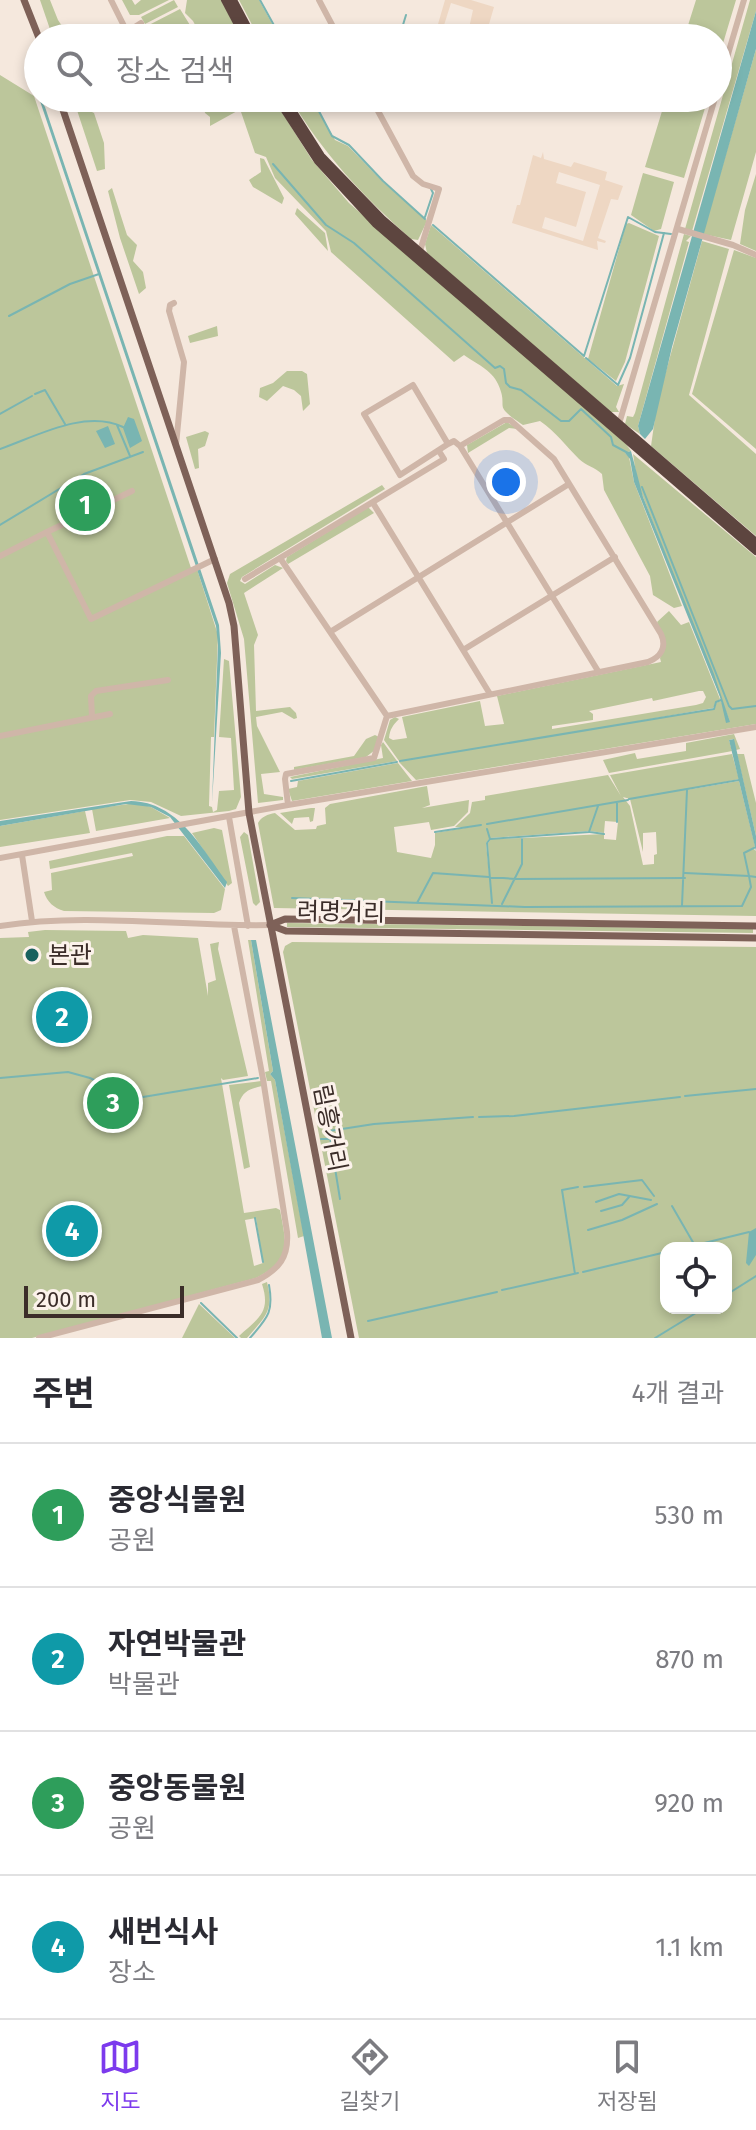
<!DOCTYPE html>
<html lang="ko">
<head>
<meta charset="utf-8">
<style>
  :root { --surface:#fff; --page:#f2f2f3; --text:#2b2b33; --muted:#7c7c81; --line:#e1e1e2; --accent:#7c3aed }
  body { margin:0; font-family:"Fira Sans","Noto Sans KR",sans-serif; background:var(--page); color:var(--text) }
  .controls { position:absolute; right:24px; bottom:24px; display:grid; overflow:hidden; border-radius:16px; box-shadow:0 4px 12px #0003 }
  .controls button { width:72px; height:72px; display:grid; place-items:center; padding:0; border:0; border-bottom:2px solid var(--line); background:var(--surface); color:var(--text); font:40px sans-serif }
  .scale { position:absolute; left:24px; bottom:20px; width:160px; box-sizing:border-box; padding-left:8px; border:4px solid #3b2d29; border-top:0; font-size:22px; line-height:28px; white-space:nowrap; color:#3b2d29; -webkit-text-stroke:6px #fcf2eb; paint-order:stroke }
  .you { position:absolute; left:506px; top:482px; width:28px; height:28px; margin:-20px; border:6px solid #fff; border-radius:50%; background:#1a73e8; box-shadow:0 0 0 12px #1a73e833 }
  .badge { display:grid; place-items:center; width:52px; height:52px; border-radius:50%; background:var(--accent); color:#fff; font-size:26px; font-weight:700 }
  .pin { position:absolute; translate:-50% -50%; border:4px solid #fff; box-shadow:0 2px 8px #0006 }
  .list { margin:0; padding:0; list-style:none }
  h2 { display:flex; justify-content:space-between; align-items:center; height:104px; margin:0; padding:0 32px; font-size:34px }
  h2 small { font-size:26px; font-weight:400; color:var(--muted) }
  .list li { display:grid; grid-template-columns:52px 1fr auto; gap:24px; align-items:center; box-sizing:border-box; height:144px; padding:0 32px; border-top:2px solid var(--line) }
  .list b { display:block; font-size:30px; white-space:nowrap }
  .list p { margin:0; font-size:26px; white-space:nowrap; color:var(--muted) }
  .list em { font-size:26px; font-style:normal; color:var(--muted) }
  .icon { flex:none; width:44px; height:44px; fill:none; stroke:currentColor; stroke-width:2; stroke-linecap:round; stroke-linejoin:round }
  .map { position:relative; flex:none; width:756px; height:1338px; overflow:hidden }
  .search { position:absolute; background:var(--surface); box-shadow:0 4px 12px #0003; left:24px; right:24px; top:24px; height:88px; display:flex; align-items:center; gap:20px; box-sizing:border-box; padding:0 28px; border-radius:44px; color:var(--muted); font-size:30px }
  .sheet { height:680px; background:var(--surface) }
  nav { display:flex; justify-content:space-around; align-items:center; box-sizing:border-box; height:112px; border-top:2px solid var(--line); background:var(--surface); font-size:22px; color:var(--muted) }
  nav a { display:grid; justify-items:center; gap:4px }
  nav .on { color:var(--accent) }
  .map>svg:first-child { display:block }
</style>
</head>
<body>
<div class="map">
<svg width="756" height="1338" viewBox="0 0 756 1338">
  <rect width="100%" height="100%" fill="#f5e8dd"/>
  <path fill="#bcc69b" fill-rule="evenodd" d="M40,0h10l8,20 12,18h-17z
    M122,0h10l3,5 6,-5h28l-30,15h-9z
    M174,0l4,7 -33,17 -4,-7z
    M187,0h34l20,38h-39l-9,-17 -8,-8z
    M239,0h20l21,38h-21z
    M696,0h40l-18,60v-22h-34z
    M750,0h6v11l-64,220 -7,-2z
    M180,9l18,29h-29l7,-9 8,-1 -4,-3 -13,12 -25,1 -1,-4 4,-7z
    M756,49v103l-25,88 -28,-6z
    M0,75l34,21 158,475 5,-2 21,66 -4,102h-3l-2,69 3,1 1,5 4,-2 2,-19 15,-1 -3,-52 -12,-1 5,-78 5,2 12,136 -5,12 -7,2 -48,5 -30,-14 -21,-2 -130,20z
    M73,98h11l4,12 6,3 10,30 1,26 -8,2z
    M208,98h65l39,62 37,43 277,241 5,7 -6,2 4,4 5,25 48,124 -8,2 -21,-13 -3,-19 -46,-86 -2,-16c-7,-7 -16,-8 -23,-15 -13,-13 -23,-27 -39,-38l-17,4c-33,-22 -13,-15 -25,-41 -6,-14 -23,-21 -34,-29l-10,7 -123,-110 -5,-21 -51,-53 -9,-21 -11,-4 -14,-41 -2,-2 -29,16v-9l-5,-4 -2,-10z
    M290,98h21l24,42 13,6 35,36 44,39 -9,19 -7,-1c-49,-44 -87,-84 -121,-141z
    M666,98h42l-24,80 -39,-11z
    M260,158l4,1 20,39 -2,6 -29,-17 -4,-7 12,-8z
    M643,173l31,9 -13,47 -7,2 -23,-16z
    M756,174v77l-16,-7 5,-34z
    M112,188l15,47 10,10 -4,16 10,11 3,16 -7,6 -19,-56 -12,-47z
    M297,208l28,25 3,18 -33,-37z
    M629,223l30,13 -34,126 -9,19 -28,-22 38,-135z
    M431,225l186,161 7,-2 -8,23 3,5h-8l-184,-159 -2,-9z
    M684,234l7,2 -5,5 3,1 -51,184 2,8 -15,-10 2,-8 6,1 2,-4z
    M702,241l27,8 -40,146 67,59v82l-105,-90 6,-42z
    M734,250l22,8v191l-64,-55z
    M217,326l1,10 -28,7 -2,-7z
    M287,371h15l5,3 3,30 -7,7 -2,-15 -7,-6 -11,-4 -16,15 -8,-4 1,-9 13,-5z
    M507,422l11,7 -9,-1 -41,25 -1,-8z
    M205,431l4,2 -4,13 -7,3 1,19 -4,1 -9,-32z
    M633,454l123,103v167l-340,56 -17,-18 11,-3 -11,2 -15,-21 6,-20 5,-3 4,2c-6,6 -9,10 -10,19l4,2 14,-2 -5,-21 78,-16 5,25 19,-2 -7,-28 164,-34 -1,-4 6,-14 -9,-22 12,-11 12,14 8,-3 31,77 -7,9 -91,16 92,-15 3,-7 4,-1 9,21 -87,-225 -6,-17zM699,691h4l3,6 -3,6 -7,2 -144,24v-3l41,-6v-6l-4,-3 63,-13 1,3z
    M382,485l3,4 -143,88 -2,4 5,3 30,-19 8,3 -39,25 14,42 -4,10 2,66 34,-4 6,6 1,5 -3,1 -12,-7 -26,5 1,9 23,46 -19,2 3,20 19,3v3l-25,3 -14,-164 -17,-56 3,-9z
    M368,507l6,6 -86,51 -2,-3 1,-4z
    M734,734l6,15 -4,1 -3,-11 -4,1 3,11 -5,1 -118,21 -6,-13 32,-7 2,6 49,-8v-8z
    M375,735l4,2 -4,13 -9,7 -72,13v-3l60,-11 12,-17z
    M383,742l14,19 -105,18 -2,-2 93,-19 -2,-13z
    M732,754l7,25 -53,11 53,-9 16,65 -2,2 3,3v65l-482,-8 -16,-85c3,-6 10,-9 17,-10l20,17 21,-1 1,-3 9,-2 -1,-16 5,-4 97,-18 3,19 -8,3 47,-8 -1,12 -14,14 -23,4 -2,-8 -35,5 3,25 34,6 4,-13v-12l36,-6h-16l15,-14 2,-11 13,-2v-4l123,-21 13,21 -11,-21zM623,797l7,2 13,53v-19l13,-1 1,22 -3,1v9l-11,1 -13,-59zM605,821l13,1 -2,18 -12,-1v-5l-81,4v16l-2,-16 -30,1 -3,4 1,30 -3,-30 4,-5 100,-7 14,2z
    M737,754h7l12,49v33z
    M398,763l14,18 -120,20 -4,-12 9,-2 1,-6z
    M136,803l15,4 19,11 -74,13 -4,-22z
    M311,808h4l-2,13 -3,1 -1,-5 -15,1 -2,6 -12,-11z
    M85,811l5,22 -90,14v-21z
    M214,828l8,2 10,53 -4,3 -36,-53z
    M244,832l4,3 12,67 -4,4 -3,-3 -13,-66z
    M167,836h17l41,53 -4,21 -7,3 -150,-2c-10,-3 -17,-9 -20,-19l8,-2 -1,-17 82,-17 -1,-3 -82,16 -1,-8z
    M287,923l466,6v4l-466,-6z
    M45,930l81,1 2,7 15,-3 55,3 10,58v-13l8,-3 -6,-36 9,-2 -1,7 30,127 -25,4 -2,-2 23,135 32,-5 4,2c7,36 11,50 -24,68l-224,60h-32v-400l29,-1 -1,-5zM256,1218l7,45 -9,3 -9,-46z
    M248,940h3l22,131 -3,3 5,6 29,156 -6,2 -27,-157h-4l-2,-9 4,-1z
    M292,942l464,5v391h-397l-76,-386 2,-6zM666,1248h60v60h-60z
    M261,1081l1,5c-12,3 -19,5 -23,17l11,64 -6,2 -15,-84z
    M267,1282c7,29 -1,34 -20,56h-6l-2,-2c20,-18 32,-24 23,-52z
    M199,1304l36,34h-53z"/>
  <path fill="#eed7c3" fill-rule="evenodd" d="M445,0h26l23,7 -9,31h-21l3,-1 6,-27 -22,-7 -11,35h-6z
    M543,152l1,7 27,8 3,-5 33,10 -2,8 18,6 -5,14 -7,-1 -13,39 8,3 -1,2 -8,-2 1,9 -86,-27 5,-18h3l13,-50 8,3zM559,172l41,13 -17,56 -41,-13 3,-11 31,10 10,-35 -30,-9z"/>
  <path fill="#79b5b2" d="M756,11v38l-84,298 -19,82 -8,10 -5,-5 -2,-8z
    M39,98l6,9 174,518 2,28 -9,150 6,-158 -2,-19z
    M128,417l6,2 8,22 -12,7 -7,-20z
    M108,426l7,18 -10,4 -9,-17z
    M631,451l12,46 71,177 16,48 -4,1 -6,-26 -86,-215 -4,-23 -5,-6z
    M734,739l22,97v15l-27,-111z
    M131,801c47,1 70,46 96,81l-2,6 -55,-71 -19,-10 -25,-3 -126,22v-5z
    M251,940h5l76,398h-10l-47,-258 -5,-6 3,-3z
    M756,1228v27l-7,11 -3,-3 3,-31z"/>
  <g fill="none" stroke-linecap="round" stroke-linejoin="round">
    <path stroke="#79b5b2" stroke-width="2" d="M260,0l21,38
      M399,38l7,-23
      M312,98l20,38 17,9 34,36 42,38
      M273,164l53,61 28,18 141,125 5,-2 4,3 2,14 4,4 11,3 40,31h8l12,-12 30,28 2,8 15,8
      M425,217l8,-24 -2,-4
      M433,225l151,131 44,-139 27,15 16,2
      M9,316l61,-32 29,-10
      M586,358l32,27 12,-27 34,-125
      M35,394l10,-4 20,34
      M0,414l32,-18
      M117,425l13,31
      M0,449c37,-13 85,-40 123,-22
      M642,487l87,219 3,3 24,-3
      M0,525l84,-51 59,-22
      M400,761l314,-52 2,-7 5,-2
      M291,781l106,-19
      M629,799l110,-19
      M617,822v-19
      M487,824l141,-24
      M487,829l3,10 99,-7 9,-26
      M435,832l46,-7
      M590,832l14,2
      M490,839l-3,4 5,60
      M685,873l64,3 -5,-23 12,-6
      M292,898l233,9 217,-1 9,-19 -2,-11 7,1
      M417,903l16,-30 83,6 169,-1
      M502,904l20,-40v-25
      M682,905l5,-115
      M0,1078l68,-6 22,6 36,18 11,2 121,-20
      M685,1096l71,-7
      M479,1117l35,-1 166,-19
      M321,1139h8
      M584,1187l58,-7 12,16
      M340,1199l-11,-68 45,-7 99,-7
      M596,1202l23,-8 32,6
      M672,1206l22,38
      M601,1211l21,-6 7,-8
      M255,1218l8,44
      M588,1230l34,-10 35,-16
      M684,1248l65,-16
      M583,1272l83,-20
      M575,1274l-13,-84 16,-3
      M502,1290l76,-17
      M726,1295l30,-19
      M201,1303l36,35
      M368,1321l129,-29
      M250,1338c17,-20 24,-25 19,-53
      M655,1338l49,-30"/>
    <path stroke="#cfb6a8" stroke-width="6" d="M111,0l19,38
      M319,0l20,38
      M127,32l14,-9
      M718,88l26,-88
      M371,98l42,78 10,8 16,5 -19,62
      M678,229l55,16 23,10
      M174,303l-4,2 -1,6 15,51 -8,83
      M413,385l35,59 -48,31 -36,-61z
      M619,424l96,-326
      M448,444l6,-3 6,5 138,225
      M132,491l-85,41 44,87 124,-60
      M373,503l117,191
      M0,556l47,-24
      M245,579l35,-21
      M330,632l239,-148
      M463,650l152,-93
      M387,716l261,-54c13,-5 19,-15 13,-28l-107,-175 -44,-39h-6l-44,26
      M92,717l-1,-21 5,-5 72,-11
      M0,736l110,-22
      M288,805l-3,-26 1,-5 88,-16 13,-42 -107,-158 164,-99 -5,-8
      M229,817l19,109
      M22,855l10,66
      M0,858l288,-53 468,-78
      M0,926c89,-14 180,1 270,-1
      M39,1338l219,-58c21,-11 31,-23 29,-48l-24,-153 -29,-153"/>
    <path stroke="#7e6158" stroke-width="7" d="M24,0l15,38
      M59,98l170,505 5,23 15,187 102,525
      M270,925l15,-6 471,7
      M270,925l16,6 470,7"/>
    <path stroke="#5d453f" stroke-width="8" d="M225,0l20,38
      M233,0l20,38
      M277,98l41,63 58,63 380,327
      M284,98l37,58 61,63 374,323"/>
  </g>
  <circle fill="#19615f" stroke="#fcf2eb" stroke-width="3" cx="32" cy="955" r="8"/>
  <g text-anchor="middle" stroke-width="6" stroke-linejoin="round" paint-order="stroke">
    <g font-size="24" fill="#3b2d29" stroke="#fcf2eb">
      <text transform="translate(341 912) rotate(1)" y="8">려명거리</text>
      <text transform="translate(330 1128) rotate(79)" y="8">림흥거리</text>
    </g>
    <g font-size="24" fill="#3b2d29" stroke="#fcf2eb" text-anchor="start">
      <text x="48" y="963">본관</text>
    </g>
  </g>
</svg>
<div class="controls">
<button><svg class="icon" aria-label="locate" viewBox="0 0 24 24"><circle cx="12" cy="12" r="6"/><path d="M12 2v4M12 18v4M2 12h4M18 12h4"/></svg></button>
</div>
<div class="scale">200 m</div>
<div class="you"></div>
<div class="pin badge" style="left:85px;top:505px;background:#2e9e5b">1</div>
<div class="pin badge" style="left:62px;top:1017px;background:#0f9aa8">2</div>
<div class="pin badge" style="left:113px;top:1103px;background:#2e9e5b">3</div>
<div class="pin badge" style="left:72px;top:1231px;background:#0f9aa8">4</div>
<div class="search"><svg class="icon" aria-label="search" viewBox="0 0 24 24"><circle cx="10" cy="10" r="6"/><path d="M15 15l6 6"/></svg>장소 검색</div>
</div>
<section class="sheet">
<h2>주변<small>4개 결과</small></h2>
<ul class="list">
<li><span class="badge" style="background:#2e9e5b">1</span><div><b>중앙식물원</b><p>공원</p></div><em>530 m</em></li>
<li><span class="badge" style="background:#0f9aa8">2</span><div><b>자연박물관</b><p>박물관</p></div><em>870 m</em></li>
<li><span class="badge" style="background:#2e9e5b">3</span><div><b>중앙동물원</b><p>공원</p></div><em>920 m</em></li>
<li><span class="badge" style="background:#0f9aa8">4</span><div><b>새번식사</b><p>장소</p></div><em>1.1 km</em></li>
</ul>
</section>
<nav>
<a class="on"><svg class="icon" aria-label="map" viewBox="0 0 24 24"><path d="M3 6l6-2 6 2 6-2v14l-6 2-6-2-6 2zM9 4v14M15 6v14"/></svg>지도</a>
<a><svg class="icon" aria-label="directions" viewBox="0 0 24 24"><path d="M12 3l9 9-9 9-9-9zM9 14v-3h6M13 9l2 2-2 2"/></svg>길찾기</a>
<a><svg class="icon" aria-label="saved" viewBox="0 0 24 24"><path d="M7 4h10v16l-5-4-5 4z"/></svg>저장됨</a>
</nav>
</body>
</html>
